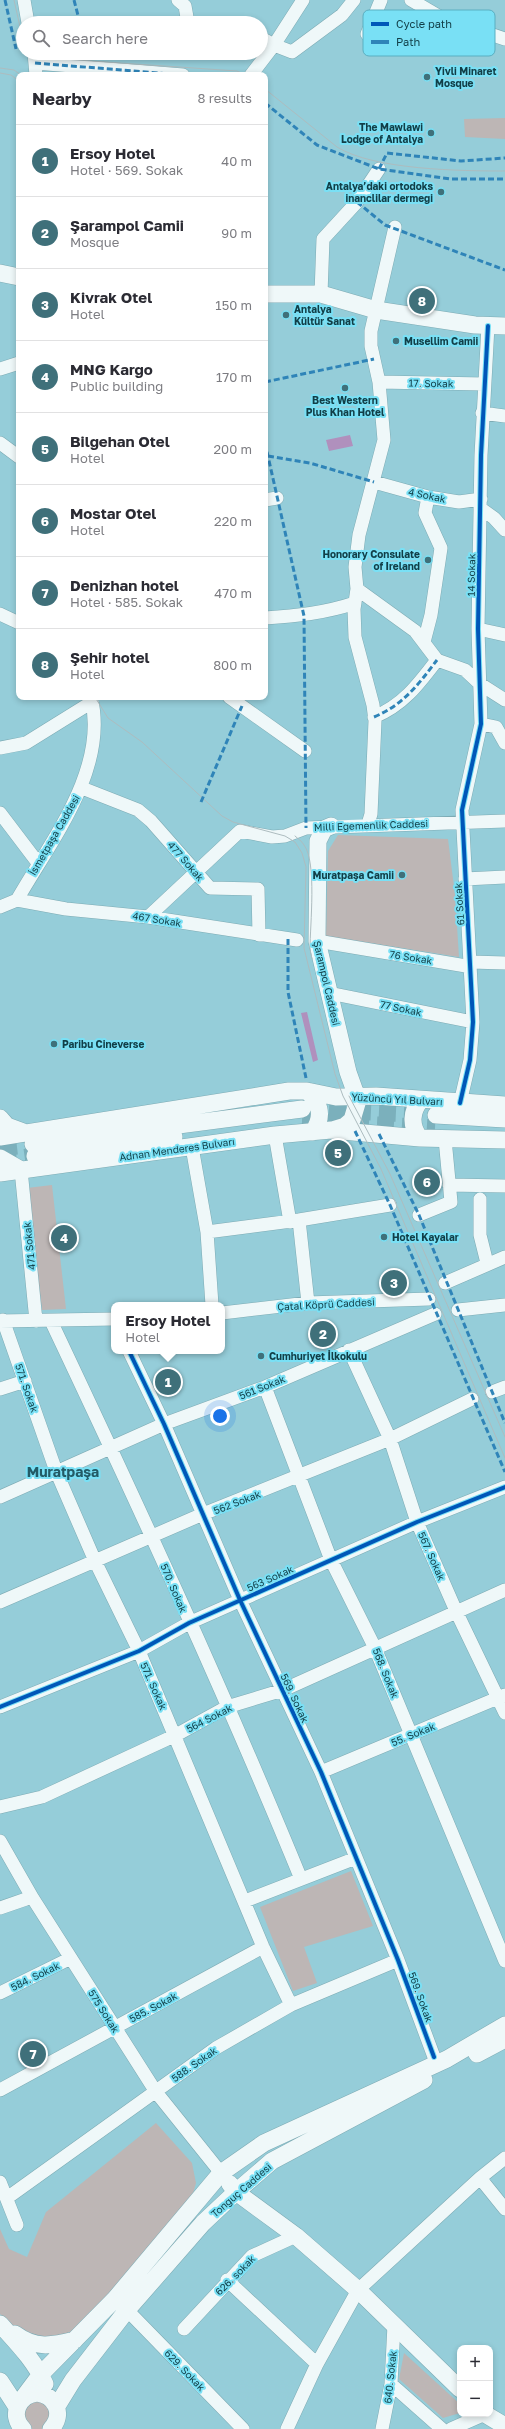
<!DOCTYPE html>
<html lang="en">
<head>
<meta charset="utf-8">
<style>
  :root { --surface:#fff; --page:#f7f7f7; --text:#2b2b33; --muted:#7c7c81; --line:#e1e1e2; --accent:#3f707a }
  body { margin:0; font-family:"Golos Text",sans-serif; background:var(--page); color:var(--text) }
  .controls { position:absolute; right:12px; bottom:12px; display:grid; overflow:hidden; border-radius:8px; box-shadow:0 2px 6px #0003 }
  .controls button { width:36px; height:36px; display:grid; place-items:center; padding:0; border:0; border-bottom:1px solid var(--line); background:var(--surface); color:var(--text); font:20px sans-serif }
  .you { position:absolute; left:220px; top:1416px; width:14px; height:14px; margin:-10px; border:3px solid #fff; border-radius:50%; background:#1a73e8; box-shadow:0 0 0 6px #1a73e833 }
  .badge { display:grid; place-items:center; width:26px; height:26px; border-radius:50%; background:var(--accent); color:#fff; font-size:13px; font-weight:700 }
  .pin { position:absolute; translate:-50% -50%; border:2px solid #fff; box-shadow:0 1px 4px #0006 }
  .popup { position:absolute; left:111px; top:1302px; width:114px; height:52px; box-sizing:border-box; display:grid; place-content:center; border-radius:8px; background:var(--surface); filter:drop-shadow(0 1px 3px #0005); font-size:13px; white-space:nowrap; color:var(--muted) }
  .popup b { font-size:15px; color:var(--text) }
  .popup::after { content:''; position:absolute; left:50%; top:100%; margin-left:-8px; border:8px solid transparent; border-top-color:var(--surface) }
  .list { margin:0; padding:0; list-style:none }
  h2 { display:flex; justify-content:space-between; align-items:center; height:52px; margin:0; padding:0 16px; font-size:17px }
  h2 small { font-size:13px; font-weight:400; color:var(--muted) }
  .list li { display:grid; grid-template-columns:26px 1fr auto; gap:12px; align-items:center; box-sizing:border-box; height:72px; padding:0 16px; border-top:1px solid var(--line) }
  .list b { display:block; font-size:15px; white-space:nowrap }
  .list p { margin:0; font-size:13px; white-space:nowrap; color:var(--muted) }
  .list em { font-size:13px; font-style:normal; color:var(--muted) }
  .icon { flex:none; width:22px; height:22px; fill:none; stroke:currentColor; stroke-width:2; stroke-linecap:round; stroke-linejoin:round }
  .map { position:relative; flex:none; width:505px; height:2429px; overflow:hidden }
  .search { position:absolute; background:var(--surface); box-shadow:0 2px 6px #0003; left:16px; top:16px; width:252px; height:44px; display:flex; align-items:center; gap:10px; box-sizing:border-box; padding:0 14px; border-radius:22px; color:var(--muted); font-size:15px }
  .panel { position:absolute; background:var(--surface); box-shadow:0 2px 6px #0003; left:16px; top:72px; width:252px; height:628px; border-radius:8px }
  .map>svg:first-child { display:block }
</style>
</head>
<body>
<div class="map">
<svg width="505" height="2429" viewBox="0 0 505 2429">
  <rect width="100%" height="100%" fill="#95cdd9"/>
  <path fill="#bdb6b5" d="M505,118v21l-40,-2 -1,-18z
    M338,835l110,4 7,56 4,62 -133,-21 2,-85z
    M52,1185l14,124 -24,1 -15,-122z
    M351,1871l22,55 -69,21 13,36 -24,8 -33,-84z
    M156,2123l36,40 4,20 -5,18 -61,71 -56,59 -25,8 -27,-5 -22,-20v-85l9,20 18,8 19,-45z
    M404,2353l56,51v9l-17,5 -44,-39z
    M29,2398l23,8 -7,23h-15l-10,-19z"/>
  <path fill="#b090bd" d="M350,435l3,11 -24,5 -3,-11z
    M307,1012l11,48 -5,2 -12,-49z"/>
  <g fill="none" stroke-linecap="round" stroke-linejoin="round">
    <path stroke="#7bb0bc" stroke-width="17" stroke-dasharray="17 8" stroke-linecap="butt" d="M304,1109l132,6
      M302,1121l133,7
      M0,1148l33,-4
      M0,1161l35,-5"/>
    <g stroke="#7dabb4" stroke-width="14">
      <path id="minor" d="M24,0l4,23
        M178,0l7,6 3,17
        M411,0l31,18 63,21
        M367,34l14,-34
        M261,38l13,7 18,7 50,-37 12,-15
        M34,53l2,22
        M35,63l148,12
        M251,75l23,-30 29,-45
        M395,227l-24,104v15l8,36 5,58 -25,95 -4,32 2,22 58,42 22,29 28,10 15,14 25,16
        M321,294l2,-55 34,-37 22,-33
        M0,369l19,-6
        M379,382l105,2
        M482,413l23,3
        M0,443l19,14
        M374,482l54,15 31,5 22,-3
        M265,500l12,-2
        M480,508l14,10 11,12
        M357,589l-3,20 1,28 18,68 2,16 -4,93 -3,10
        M0,614l19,9
        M265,618c31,-2 60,-5 90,-15
        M478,629l27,6
        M424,642l7,-27 10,-67 -16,-35 3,-16
        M229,697l76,54
        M374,717c29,-12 44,-32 63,-57
        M481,724l15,3 9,16
        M0,748l26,-5 66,-41
        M82,788l56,22 13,11 59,67 48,1 1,46
        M0,813l38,50
        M465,879l40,-2
        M17,900l49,9 82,8 149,23
        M17,900c33,-58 92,-131 74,-203
        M0,907l17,-7
        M148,917l92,-86 32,6 13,-1 21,-8 199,-7
        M317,941l149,25 5,-4 34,1
        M329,993l144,29
        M460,1103l10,-43 3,-38 -11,-212 19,-86 -3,-95 3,-174 7,-129
        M275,1135l15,87
        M192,1147l15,85 5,73
        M21,1170l15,151
        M449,1185l56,1
        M480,1199v36l7,28
        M419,1215l32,-13 -6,-63
        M299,1220l91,-15
        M207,1232l92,-12 9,83
        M445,1283l60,-26
        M458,1310l47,-5
        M222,1313l86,-10 121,-4
        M3,1320l53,151 39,90 44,90 124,296 28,58
        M0,1321l114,-2
        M51,1321c87,184 173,370 250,558
        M349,1350l41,89 27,83 39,89 49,102
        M129,1351l35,73 76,176 81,172 77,188 36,97
        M265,1387l66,173 44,88 130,313
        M0,1389l25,-8
        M492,1392l13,-5
        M0,1497l164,-73 101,-37 170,-73
        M0,1602l203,-88 187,-75 82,-40
        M0,1707l139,-56 50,-28 228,-101 88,-35
        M321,1772l184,-77
        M0,1807l42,-10 134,-62 51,-28 56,-17 222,-100
        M0,1841l32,56 124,195 65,81
        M245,1901l111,-43
        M0,1908l32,-11
        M0,1993l71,-35
        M0,2090l263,-143
        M480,2178l25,31
        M0,2182l17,43
        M7,2198l209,-150 75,-43 107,-45
        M227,2280l90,84
        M127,2310l116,119
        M184,2329l68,-73 44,-20
        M391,2384l51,45
        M287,2429l30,-65 41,-74 122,-112 25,-20
        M382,2429l9,-45 3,-59
        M451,2429l34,-15"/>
    </g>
    <g stroke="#7dabb4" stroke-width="18">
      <path id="major" d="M0,273l19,4
        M265,294h56l55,16 99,15 30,1
        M331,826l-7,3 -6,12 -1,100 31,131 10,28 -6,20 -7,6 -13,4
        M307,1091c13,12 17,25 6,41
        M436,1115l69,4
        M0,1118l7,8 19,7
        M0,1137l289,-46h18l29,6 40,-1 129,9
        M420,1138c-10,-12 -9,-27 1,-38
        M33,1144l269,-35
        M35,1156l139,-19
        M0,1158l21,12
        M0,1173l275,-38 56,-5 89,8 85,2
        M477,2054l28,-15
        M230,2184l6,8 60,44 62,54 102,99
        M0,2324c17,19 35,37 45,60
        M15,2334c20,15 37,12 60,6
        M0,2381l17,26
        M23,2398l18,-24 74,-75 106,-126 43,-30 183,-84 58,-34
        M57,2406l16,-26 54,-70 76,-87 33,-31 36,-31 152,-81
        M485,2414l20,12
        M23,2429c-14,-14 -4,-34 14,-36 18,2 28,21 14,36"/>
    </g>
    <use href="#minor" stroke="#eff8f9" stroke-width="13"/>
    <use href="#major" stroke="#eff8f9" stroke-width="17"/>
    <path stroke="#adbcbf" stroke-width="1" d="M14,0l9,40
      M35,53l13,5 189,13 9,4
      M0,68l14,2 7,5
      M0,73l11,2 8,6
      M265,89l72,58c37,23 124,24 168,24
      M95,697l13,21 34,24 80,74 11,6 52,14 10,6 7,11 4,14 -2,81 31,126 8,22 38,73 124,289
      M295,836c3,3 7,5 9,9 13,17 6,80 6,104l2,10
      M349,1096l41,78 115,263"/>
    <path stroke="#2f84b8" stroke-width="3" stroke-dasharray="6 3" stroke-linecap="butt" d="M5,0l11,49
      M74,0l6,23
      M35,63l148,12
      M265,103l52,42 62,24 72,10h54
      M379,169l8,-16 74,8 44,-3
      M357,202l28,23 120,45
      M265,382l109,-23
      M265,443l39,173 2,212
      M268,456l42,7 64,19
      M374,717c29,-12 44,-32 63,-57
      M201,802l41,-96
      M288,939v53l18,86
      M355,1131l35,74 115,267
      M379,1134l40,81 86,208"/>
    <g stroke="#79e0f5" stroke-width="6">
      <path id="cycleway" d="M460,1103l10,-43 3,-38 -11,-212 19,-86 -3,-95 3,-174 7,-129
        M129,1351l35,73 76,176 81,172 77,188 36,97
        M0,1707l139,-56 50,-28 228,-101 88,-35"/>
    </g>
    <use href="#cycleway" stroke="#0057b8" stroke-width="4"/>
  </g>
  <g fill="#3f707a" stroke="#79e0f5" stroke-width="1.5">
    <circle cx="427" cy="77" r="4"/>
    <circle cx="431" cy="133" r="4"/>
    <circle cx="441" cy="192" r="4"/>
    <circle cx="286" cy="315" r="4"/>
    <circle cx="396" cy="341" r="4"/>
    <circle cx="345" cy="388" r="4"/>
    <circle cx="428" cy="560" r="4"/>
    <circle cx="402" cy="875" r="4"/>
    <circle cx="54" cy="1044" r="4"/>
    <circle cx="384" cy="1237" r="4"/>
    <circle cx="261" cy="1356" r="4"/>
  </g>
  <g text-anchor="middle" stroke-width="4" stroke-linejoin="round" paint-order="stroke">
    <g font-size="10" font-weight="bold" fill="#113e47" stroke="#79e0f5" text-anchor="start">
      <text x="435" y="75">Yivli Minaret<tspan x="435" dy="12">Mosque</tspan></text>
      <text x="423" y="131" text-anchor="end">The Mawlawi<tspan x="423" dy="12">Lodge of Antalya</tspan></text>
      <text x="433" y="190" text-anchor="end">Antalya’daki ortodoks<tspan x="433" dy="12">inanclilar dermegi</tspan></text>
      <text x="294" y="313">Antalya<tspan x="294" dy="12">Kültür Sanat</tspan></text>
      <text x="404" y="345">Musellim Camii</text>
      <text x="345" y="404" text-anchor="middle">Best Western<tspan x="345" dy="12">Plus Khan Hotel</tspan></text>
      <text x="420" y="558" text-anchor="end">Honorary Consulate<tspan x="420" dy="12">of Ireland</tspan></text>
      <text x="394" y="879" text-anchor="end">Muratpaşa Camii</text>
      <text x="62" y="1048">Paribu Cineverse</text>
      <text x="392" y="1241">Hotel Kayalar</text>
      <text x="269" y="1360">Cumhuriyet İlkokulu</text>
    </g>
    <g font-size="10" fill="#113e47" stroke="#79e0f5">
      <text transform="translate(431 383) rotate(1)" y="4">17. Sokak</text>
      <text transform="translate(427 495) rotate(12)" y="4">4 Sokak</text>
      <text transform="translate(471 575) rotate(-89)" y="4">14 Sokak</text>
      <text transform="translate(371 825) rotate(-2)" y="4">Milli Egemenlik Caddesi</text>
      <text transform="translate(54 835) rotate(-60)" y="4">İsmetpaşa Caddesi</text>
      <text transform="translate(186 861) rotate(49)" y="4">477 Sokak</text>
      <text transform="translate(459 904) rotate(-94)" y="4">61 Sokak</text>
      <text transform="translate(157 919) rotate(9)" y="4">467 Sokak</text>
      <text transform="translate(411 957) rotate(9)" y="4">76 Sokak</text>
      <text transform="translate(327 983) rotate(77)" y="4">Şarampol Caddesi</text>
      <text transform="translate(401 1008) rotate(12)" y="4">77 Sokak</text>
      <text transform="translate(397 1099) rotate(3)" y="4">Yüzüncü Yıl Bulvarı</text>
      <text transform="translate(177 1149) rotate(-8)" y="4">Adnan Menderes Bulvarı</text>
      <text transform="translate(29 1246) rotate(-96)" y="4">471 Sokak</text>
      <text transform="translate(326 1304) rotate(-3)" y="4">Çatal Köprü Caddesi</text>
      <text transform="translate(262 1387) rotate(-22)" y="4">561 Sokak</text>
      <text transform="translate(27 1388) rotate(71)" y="4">571. Sokak</text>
      <text transform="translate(237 1502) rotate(-21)" y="4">562 Sokak</text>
      <text transform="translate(432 1556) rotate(66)" y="4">567. Sokak</text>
      <text transform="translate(270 1578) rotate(-24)" y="4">563 Sokak</text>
      <text transform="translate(174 1588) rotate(67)" y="4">570. Sokak</text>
      <text transform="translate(386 1673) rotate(68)" y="4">568. Sokak</text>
      <text transform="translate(154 1686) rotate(66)" y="4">571. Sokak</text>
      <text transform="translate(295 1698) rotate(65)" y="4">569. Sokak</text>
      <text transform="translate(209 1718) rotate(-27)" y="4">564 Sokak</text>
      <text transform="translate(413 1734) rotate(-22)" y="4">55. Sokak</text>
      <text transform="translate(35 1976) rotate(-26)" y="4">584. Sokak</text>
      <text transform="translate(421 1997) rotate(70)" y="4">569. Sokak</text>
      <text transform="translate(153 2007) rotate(-28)" y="4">585. Sokak</text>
      <text transform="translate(104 2011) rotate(58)" y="4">575 Sokak</text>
      <text transform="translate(194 2064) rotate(-35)" y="4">588. Sokak</text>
      <text transform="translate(241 2190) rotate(-41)" y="4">Tonguç Caddesi</text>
      <text transform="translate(235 2275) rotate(-45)" y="4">626. sokak</text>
      <text transform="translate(185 2370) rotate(46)" y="4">629. Sokak</text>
      <text transform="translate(390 2377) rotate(-84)" y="4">640. Sokak</text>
    </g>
    <g font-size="14" font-weight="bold" fill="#235b66" stroke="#79e0f5">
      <text x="63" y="1477">Muratpaşa</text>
    </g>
  </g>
  <rect x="363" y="10" width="132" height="46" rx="6" fill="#79e0f5" stroke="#5aafc1" stroke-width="1"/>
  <rect x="371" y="22" width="18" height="4" fill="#0057b8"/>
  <rect x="371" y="40" width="18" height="4" fill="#2f84b8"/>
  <g font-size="11" fill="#113e47">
    <text x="396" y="28">Cycle path</text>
    <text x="396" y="46">Path</text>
  </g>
</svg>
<div class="controls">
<button>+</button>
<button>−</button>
</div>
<div class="you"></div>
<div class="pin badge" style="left:168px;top:1382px">1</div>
<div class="popup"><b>Ersoy Hotel</b>Hotel</div>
<div class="pin badge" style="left:323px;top:1334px">2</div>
<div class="pin badge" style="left:394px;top:1283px">3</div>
<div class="pin badge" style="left:64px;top:1238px">4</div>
<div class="pin badge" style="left:338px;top:1153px">5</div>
<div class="pin badge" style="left:427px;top:1182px">6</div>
<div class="pin badge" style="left:33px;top:2054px">7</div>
<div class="pin badge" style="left:422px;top:301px">8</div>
<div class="search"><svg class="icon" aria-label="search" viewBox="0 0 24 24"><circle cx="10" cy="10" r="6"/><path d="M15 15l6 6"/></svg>Search here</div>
<section class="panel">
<h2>Nearby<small>8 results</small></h2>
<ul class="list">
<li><span class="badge">1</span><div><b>Ersoy Hotel</b><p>Hotel · 569. Sokak</p></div><em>40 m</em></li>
<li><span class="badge">2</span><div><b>Şarampol Camii</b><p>Mosque</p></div><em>90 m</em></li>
<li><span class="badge">3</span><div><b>Kivrak Otel</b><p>Hotel</p></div><em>150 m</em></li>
<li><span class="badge">4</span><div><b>MNG Kargo</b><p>Public building</p></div><em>170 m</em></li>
<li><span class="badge">5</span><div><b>Bilgehan Otel</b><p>Hotel</p></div><em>200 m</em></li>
<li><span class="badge">6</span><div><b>Mostar Otel</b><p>Hotel</p></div><em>220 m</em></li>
<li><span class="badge">7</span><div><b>Denizhan hotel</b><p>Hotel · 585. Sokak</p></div><em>470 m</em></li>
<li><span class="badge">8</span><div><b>Şehir hotel</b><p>Hotel</p></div><em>800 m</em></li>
</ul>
</section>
</div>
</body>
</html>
